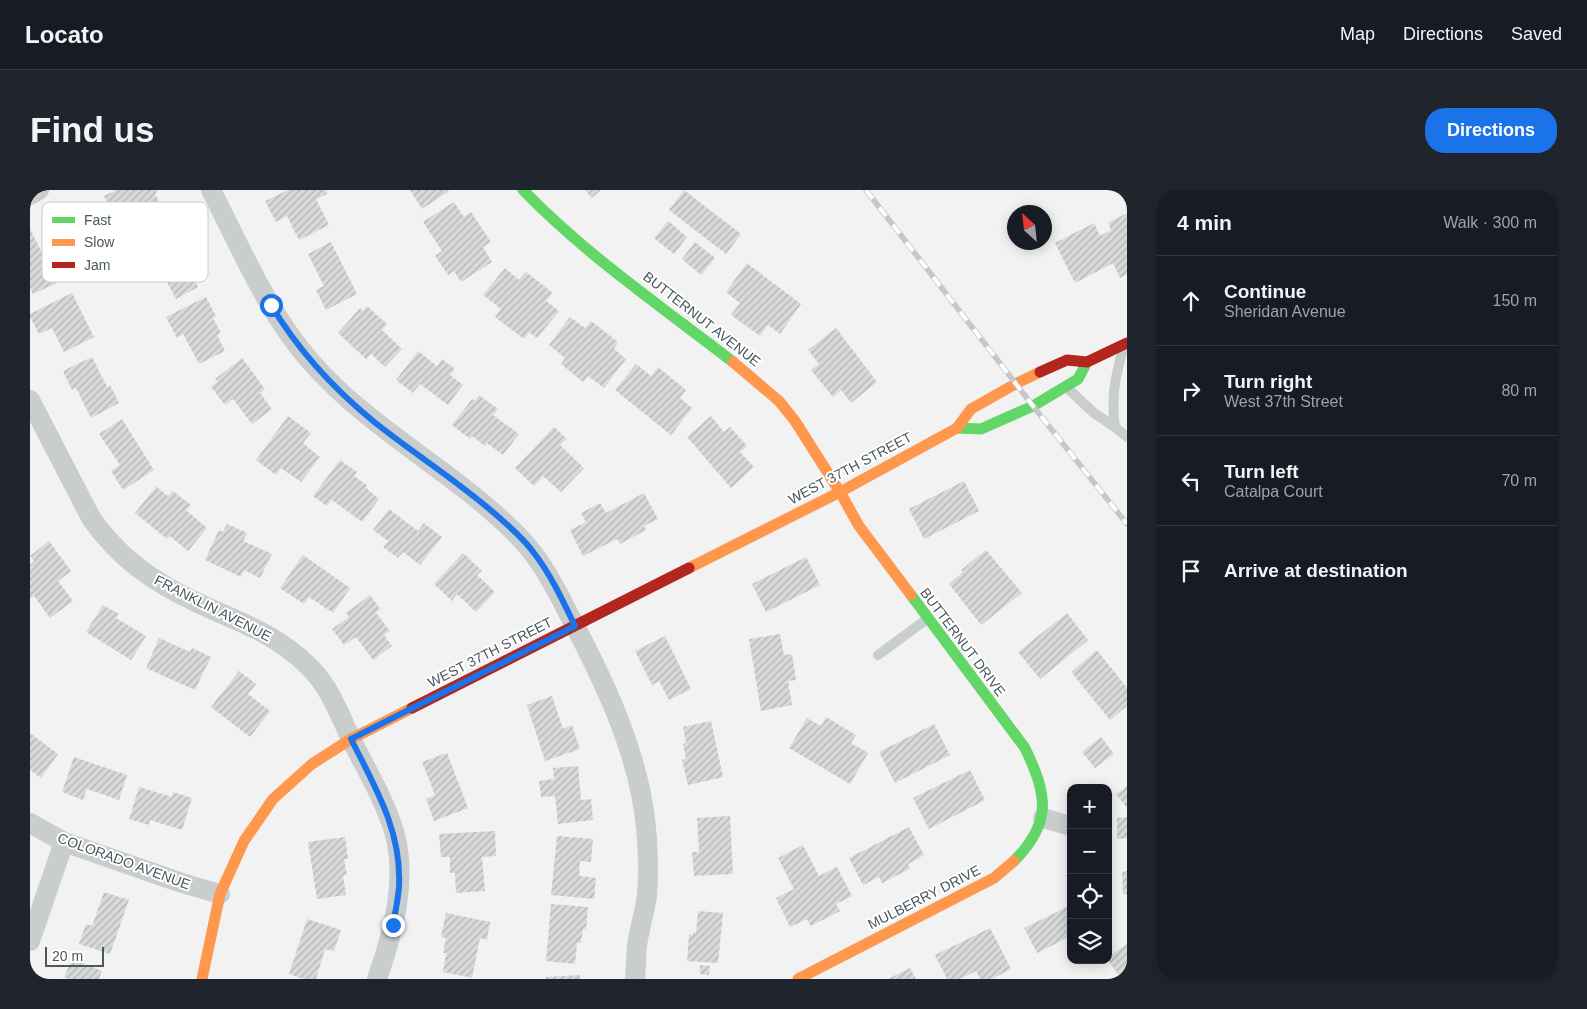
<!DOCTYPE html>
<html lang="en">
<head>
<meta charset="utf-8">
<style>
  :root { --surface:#171b24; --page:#20242c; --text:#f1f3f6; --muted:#9ea1a6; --line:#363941; --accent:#1a73e8 }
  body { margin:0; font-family:Arial,sans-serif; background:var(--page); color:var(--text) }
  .controls { position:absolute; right:15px; bottom:15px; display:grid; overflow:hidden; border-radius:10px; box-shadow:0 2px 12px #0003 }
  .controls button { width:45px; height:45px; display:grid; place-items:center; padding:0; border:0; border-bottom:1px solid var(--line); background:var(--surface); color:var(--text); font:25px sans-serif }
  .compass { position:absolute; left:977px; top:15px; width:45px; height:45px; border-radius:50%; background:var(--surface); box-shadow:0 2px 12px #0003; rotate:333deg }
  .scale { position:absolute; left:15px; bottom:12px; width:59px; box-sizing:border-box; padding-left:5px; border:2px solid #49575e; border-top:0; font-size:14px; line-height:18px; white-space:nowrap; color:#49575e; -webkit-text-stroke:4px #fff; paint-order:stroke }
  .stop { position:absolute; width:15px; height:15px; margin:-11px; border:4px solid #1a73e8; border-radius:50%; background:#fff }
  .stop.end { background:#1a73e8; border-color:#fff; box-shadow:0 1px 5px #0008 }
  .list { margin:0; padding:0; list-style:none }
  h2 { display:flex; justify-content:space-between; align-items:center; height:65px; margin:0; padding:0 20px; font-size:21px }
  h2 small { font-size:16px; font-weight:400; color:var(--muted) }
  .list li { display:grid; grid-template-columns:32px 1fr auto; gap:15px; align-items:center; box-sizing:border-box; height:90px; padding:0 20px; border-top:1px solid var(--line) }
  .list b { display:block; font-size:19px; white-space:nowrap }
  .list p { margin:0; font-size:16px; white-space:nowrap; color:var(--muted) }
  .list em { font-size:16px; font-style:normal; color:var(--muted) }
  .icon { flex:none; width:28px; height:28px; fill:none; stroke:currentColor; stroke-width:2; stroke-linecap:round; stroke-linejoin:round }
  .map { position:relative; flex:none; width:1097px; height:789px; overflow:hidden; border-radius:20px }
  header { display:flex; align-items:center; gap:30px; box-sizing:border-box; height:70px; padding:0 25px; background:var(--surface); border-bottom:1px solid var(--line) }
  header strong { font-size:24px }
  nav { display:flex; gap:28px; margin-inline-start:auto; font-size:18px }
  .intro { display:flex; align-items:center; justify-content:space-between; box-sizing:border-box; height:120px; padding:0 30px }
  h1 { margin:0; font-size:35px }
  .button { padding:12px 22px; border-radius:20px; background:var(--accent); color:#fff; font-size:18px; font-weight:700 }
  main { display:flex; gap:30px; padding:0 30px }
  aside { flex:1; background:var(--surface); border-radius:20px; box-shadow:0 2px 12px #0003 }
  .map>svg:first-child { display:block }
</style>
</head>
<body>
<header>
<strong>Locato</strong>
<nav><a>Map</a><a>Directions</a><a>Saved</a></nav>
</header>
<div class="intro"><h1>Find us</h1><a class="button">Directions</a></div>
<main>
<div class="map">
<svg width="1097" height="789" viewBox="0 0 1097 789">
  <defs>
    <pattern id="building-hatch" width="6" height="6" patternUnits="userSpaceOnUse" patternTransform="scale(1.25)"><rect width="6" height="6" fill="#d8dada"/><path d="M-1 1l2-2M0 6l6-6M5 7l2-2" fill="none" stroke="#b1b4b4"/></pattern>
  </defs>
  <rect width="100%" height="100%" fill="#f2f2f2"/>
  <path fill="url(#building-hatch)" d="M86,0h40l1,2 -2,2 7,14 -3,2 8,17 -22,11 -12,-23 -16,8 -13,-27z
    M258,0h38l1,4 -11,5 13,26 -30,15 -12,-24 -11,6 -11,-21z
    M380,0h38l1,1 -27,18z
    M555,0h16l-9,8z
    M654,0l57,44 -15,20 -57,-44z
    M424,12l10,15 7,-5 20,30 -8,5 9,15 -31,20 -7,-11 -6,4 -13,-19 7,-5 -19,-29z
    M1097,23v61l-7,4 -7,-15 -38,20 -20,-40 39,-20 6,13 11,-6 -3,-7z
    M638,31l19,16 -13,17 -20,-16z
    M0,39l27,54 -24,11 -3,-6z
    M149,44l17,34 -6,3 8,16 -22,12 -14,-26 -7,4 -9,-16 8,-4 -5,-9z
    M301,52l26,52 -31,16 -10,-20 8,-4 -16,-32z
    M665,52l20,16 -14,17 -19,-16z
    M717,73l54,41 -21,30 -12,-9 -8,11 -29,-21 9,-12 -14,-11z
    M475,78l14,12 7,-8 27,21 -7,8 13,10 -22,27 -8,-6 -5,7 -29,-22 6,-8 -18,-14z
    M42,103l22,44 -30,15 -12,-24 -13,6 -9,-17v-3z
    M176,107l10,19 -3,2 8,15 -4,2 8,16 -26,13 -16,-30 -6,4 -11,-21z
    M337,116l20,18 -5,6 20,19 -17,18 -14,-13 -5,5 -28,-26 22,-25 2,3z
    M540,127l15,11 6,-7 27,21 -4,7 12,10 -22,29 -16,-12 -5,6 -22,-18 4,-6 -16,-13z
    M806,138l41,54 -26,21 -10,-13 -8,7 -22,-27 8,-6 -11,-14z
    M388,161l19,15 5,-7 13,10 -5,6 13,10 -15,20 -28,-21 -7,9 -17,-13z
    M62,167l15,30 3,-2 9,18 -28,15 -15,-30 -4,2 -9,-19z
    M212,168l23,31 -5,4 12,16 -20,15 -19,-25 -8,6 -14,-18 7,-6 -3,-2z
    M606,174l15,12 7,-9 28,23 -6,8 12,10 -21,27 -56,-45z
    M449,205l19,14 -5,6 26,19 -16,21 -16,-12 -2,3 -13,-10 -2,3 -18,-14 20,-26 3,2z
    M258,226l23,17 -8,10 17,14 -19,25 -20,-14 -5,7 -20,-15z
    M681,226l13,16 6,-5 17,19 -7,6 14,15 -23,21 -44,-51z
    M92,229l32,51 -31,20 -12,-19 9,-6 -21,-31z
    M524,237l13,12 -7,6 24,23 -23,24 -18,-16 -9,10 -19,-18z
    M310,270l17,12 -3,4 13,9 -1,3 13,11 -17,23 -30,-22 -5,6 -14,-10z
    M934,291l15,30 -55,28 -15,-30z
    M124,295l14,11 5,-5 18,14 -5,5 21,18 -19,23 -18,-15 -3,3 -32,-26 20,-25z
    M614,303l14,26 -14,7 2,4 -26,14 -3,-5 -34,17 -13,-26 16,-8 -5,-9 19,-10 6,10z
    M359,319l29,22 6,-8 18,14 -22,28 -17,-13 -5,6 -15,-11 5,-6 -15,-11z
    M197,334l20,9 -4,8 29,13 -12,24 -16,-8 -3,7 -36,-17 14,-30 4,2z
    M19,351l22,30 -13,10 15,20 -23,17 -16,-22 -4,3v-34l4,-4 -4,-5z
    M956,360l36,43 -41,32 -32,-41 14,-12 -2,-2z
    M433,363l19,18 -5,4 18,17 -19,20 -19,-18 -5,7 -18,-17z
    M273,365l47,33 -17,25 -24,-16 -5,7 -24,-16z
    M776,367l14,28 -54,27 -14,-28z
    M340,405l10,14 -4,4 14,18 -6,4 8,11 -19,14 -17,-23 -12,8 -12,-16 17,-12 -3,-4z
    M73,415l16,9 -3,4 30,18 -15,24 -45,-28z
    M1037,423l21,27 -48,39 -22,-27z
    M750,444l4,21 8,-1 4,26 -8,1 4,24 -31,6 -12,-72z
    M635,446l26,53 -22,11 -10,-19 -7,4 -17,-34z
    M129,448l31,14 2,-4 19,9 -16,33 -49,-22z
    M1067,460l30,38v18l-17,14 -39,-48z
    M209,481l17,13 -8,10 22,17 -20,26 -39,-30z
    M522,506l11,33 9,-4 8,24 -35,12 -18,-56z
    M796,527l30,18 -5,8 17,10 -18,31 -61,-36 18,-30 14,8z
    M681,531l12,56 -35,8 -6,-25 4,-1 -3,-15 3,-1 -3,-16z
    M904,534l16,31 -55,28 -16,-31z
    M0,543l28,21 -17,24 -11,-8z
    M1071,547l13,17 -19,14 -13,-16z
    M417,563l21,55 -34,13 -8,-22 9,-4 -13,-33z
    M44,567l53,18 -8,25 -32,-11 -4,11 -21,-8z
    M548,576l3,34 10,-1 2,21 -35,4 -3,-28 -14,1 -2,-16 15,-2 -1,-11z
    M940,580l15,30 -56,29 -16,-31z
    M1097,596v22l-11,-14z
    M109,597l33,10 1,-5 19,6 -10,32 -32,-10 -1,5 -20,-6z
    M700,626l3,58 -39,2 -2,-24h7l-2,-34z
    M1097,627v21l-10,1v-21z
    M879,637l15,28 -16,9 2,5 -28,14 -3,-6 -16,8 -14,-27z
    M465,641l1,25 -14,1 3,34 -29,2 -1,-20h-5v-16h-9l-2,-23z
    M527,646l36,3 -2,23 -11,-1 -1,15 17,2 -2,21 -43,-4z
    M315,647l3,22h-4l3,16h-4l3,20 -29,4 -9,-57z
    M773,655l16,31 18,-9 15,29 -16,8 4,7 -29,15 -4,-7 -17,8 -14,-29 18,-9 -16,-31z
    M1097,681v23h-4l-1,-22z
    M74,702l25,8 -19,54 -31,-10 7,-20 6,2z
    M521,714l37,3 -2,22h-3l-2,14h-4l-2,21 -29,-3z
    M1041,715v31l-34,17 -13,-25z
    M668,721l25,2 -5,50 -31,-2 2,-27 4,1v-3l3,1z
    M416,723l44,9 -3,18 -7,-2 -8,40 -29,-6 3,-19h-3l3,-15 -5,-1z
    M277,729l34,11 -7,21 -9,-2 -9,30h-13l-14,-5z
    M960,738l21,41 -19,10h-12l-4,-8 -16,8h-13l-12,-24z
    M1097,754v35h-6l-13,-19v-3z
    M42,769l30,12 -3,8h-30l-5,-2z
    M670,775l10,1 -1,9 -9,-1z
    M880,778l6,11h-28z
    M550,785v4h-34v-2z"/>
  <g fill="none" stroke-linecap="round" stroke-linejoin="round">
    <path stroke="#c9cdce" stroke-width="10" d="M1036,197l28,26 21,14 12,10
      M1085,237c-4,-30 0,-49 8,-78
      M848,465l49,-36"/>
    <path stroke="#c9cdce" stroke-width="20" d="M181,0c30,58 56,122 100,172 57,65 135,105 197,164 34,31 47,62 68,102 32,61 64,131 70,200 2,22 3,44 1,67 -2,17 -8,34 -10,51 -1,11 -1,22 -2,33
      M0,5l9,-5
      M0,210l61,118c27,39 62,64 105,84 30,15 63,25 91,46 14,10 30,25 39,40 10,16 17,34 25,51 15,30 33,60 43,92 14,49 -1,102 -17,148
      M1013,628l24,7
      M0,633l34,19 118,41 38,11
      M0,751l34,-99"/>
    <path stroke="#63d668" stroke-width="11" d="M493,0c63,65 139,117 210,172
      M927,238l24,1 52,-23 45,-27 9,-17
      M881,405l114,153c22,46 28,74 -11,113"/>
    <path stroke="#ff974d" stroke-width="11" d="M703,172l46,39 16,20 45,71 19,34 52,69
      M659,378l151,-76 117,-64 14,-19 46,-26 23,-11
      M172,789l18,-85 24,-53 29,-42 39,-35 39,-25 61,-31
      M768,789l196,-101 20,-17"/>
    <path stroke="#b3261e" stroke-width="11" d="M1010,182l27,-12 20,2 40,-19
      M382,518l277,-140"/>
    <g stroke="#c5c8c9" stroke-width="5.5">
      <path id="rail" d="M836,0l167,216 94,118"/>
    </g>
    <use href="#rail" stroke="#fff" stroke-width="4" stroke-dasharray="11" stroke-linecap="butt"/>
  </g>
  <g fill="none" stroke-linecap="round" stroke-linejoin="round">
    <path stroke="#1a73e8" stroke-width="6" d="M241,115c27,45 62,83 102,116 40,32 83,59 121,92 14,12 29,25 40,40 17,22 29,48 41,73l-224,113c24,48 51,92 48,148 -1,13 -4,26 -6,38"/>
  </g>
  <g text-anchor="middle" stroke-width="4" stroke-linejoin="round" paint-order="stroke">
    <g font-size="14" fill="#49575e" stroke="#fff">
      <text transform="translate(672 129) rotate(38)" y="5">BUTTERNUT AVENUE</text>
      <text transform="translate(820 278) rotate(-28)" y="5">WEST 37TH STREET</text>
      <text transform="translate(183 418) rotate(27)" y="5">FRANKLIN AVENUE</text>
      <text transform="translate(933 452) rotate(53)" y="5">BUTTERNUT DRIVE</text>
      <text transform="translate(460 462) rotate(-27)" y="5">WEST 37TH STREET</text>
      <text transform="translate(94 671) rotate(20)" y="5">COLORADO AVENUE</text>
      <text transform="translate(894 707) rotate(-27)" y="5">MULBERRY DRIVE</text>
    </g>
  </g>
  <rect x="12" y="12" width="166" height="80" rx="8" fill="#fff" stroke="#c8cdcf" stroke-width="1"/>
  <rect x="22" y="27" width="23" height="6" fill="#63d668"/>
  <rect x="22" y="49" width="23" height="7" fill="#ff974d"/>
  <rect x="22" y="72" width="23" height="6" fill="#b3261e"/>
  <g font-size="14" fill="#49575e">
    <text x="54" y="35">Fast</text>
    <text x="54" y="57">Slow</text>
    <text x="54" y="80">Jam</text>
  </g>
</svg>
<div class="controls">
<button>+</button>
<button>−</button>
<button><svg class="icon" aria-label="locate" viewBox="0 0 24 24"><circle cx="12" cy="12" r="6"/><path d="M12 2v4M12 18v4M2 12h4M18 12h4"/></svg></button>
<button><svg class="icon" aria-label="layers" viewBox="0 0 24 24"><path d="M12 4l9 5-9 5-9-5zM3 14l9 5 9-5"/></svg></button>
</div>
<svg class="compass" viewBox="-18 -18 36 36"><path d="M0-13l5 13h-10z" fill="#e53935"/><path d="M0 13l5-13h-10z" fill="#9ea1a6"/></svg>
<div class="scale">20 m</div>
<div class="stop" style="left:241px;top:115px"></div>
<div class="stop end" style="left:363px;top:735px"></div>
</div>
<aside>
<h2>4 min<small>Walk · 300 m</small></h2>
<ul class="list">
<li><svg class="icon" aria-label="ahead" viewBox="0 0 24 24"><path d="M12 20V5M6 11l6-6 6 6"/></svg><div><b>Continue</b><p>Sheridan Avenue</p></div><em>150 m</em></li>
<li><svg class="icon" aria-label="right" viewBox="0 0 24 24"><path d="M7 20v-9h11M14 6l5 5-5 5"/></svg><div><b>Turn right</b><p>West 37th Street</p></div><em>80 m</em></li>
<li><svg class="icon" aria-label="left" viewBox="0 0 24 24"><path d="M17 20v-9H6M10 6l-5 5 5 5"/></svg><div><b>Turn left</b><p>Catalpa Court</p></div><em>70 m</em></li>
<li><svg class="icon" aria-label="arrive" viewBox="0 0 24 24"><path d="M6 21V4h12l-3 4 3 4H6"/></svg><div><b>Arrive at destination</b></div></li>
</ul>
</aside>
</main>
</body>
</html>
